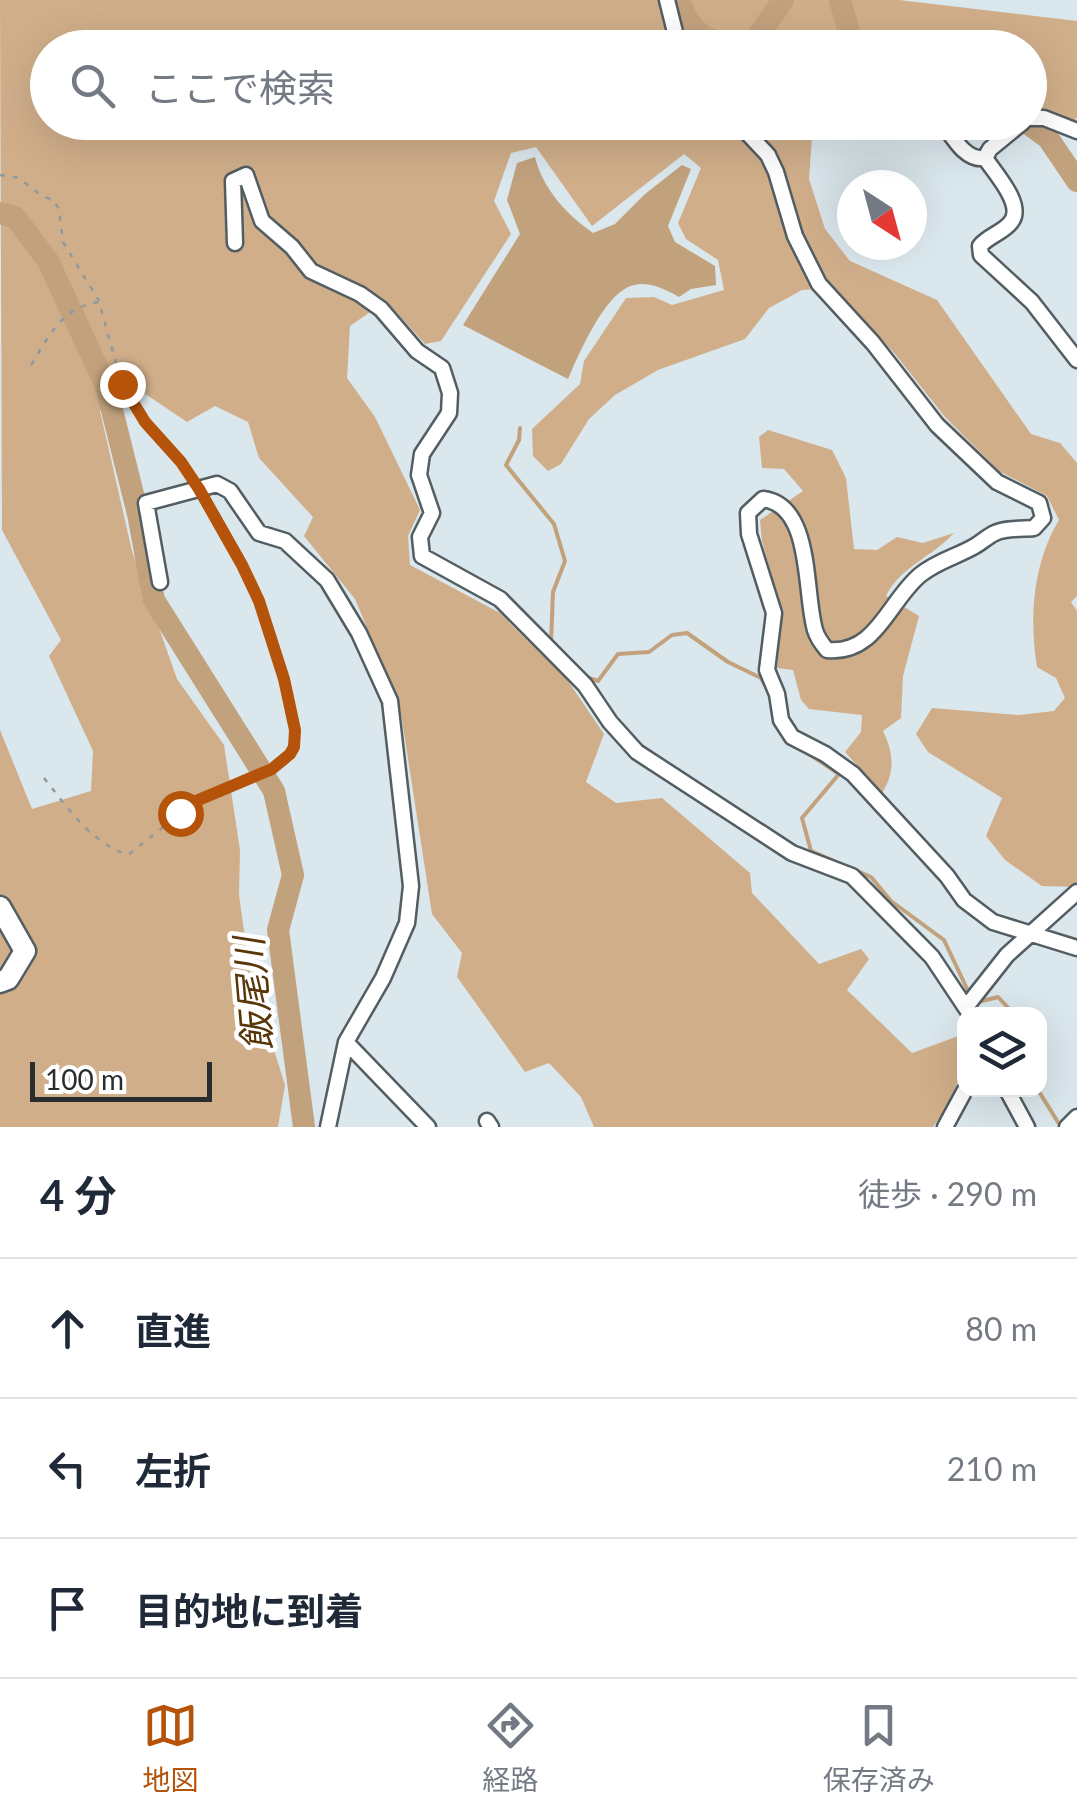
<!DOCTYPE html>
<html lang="ja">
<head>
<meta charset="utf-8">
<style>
  :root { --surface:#fff; --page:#f2f2f3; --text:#1f2937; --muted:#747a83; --line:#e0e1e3; --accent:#b45309 }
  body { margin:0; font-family:Lato,"Noto Sans JP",sans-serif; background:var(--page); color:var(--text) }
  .controls { position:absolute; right:30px; bottom:30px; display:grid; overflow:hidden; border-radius:20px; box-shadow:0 10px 40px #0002 }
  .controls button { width:90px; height:90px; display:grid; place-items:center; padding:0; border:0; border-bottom:2px solid var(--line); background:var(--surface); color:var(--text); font:50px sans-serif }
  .compass { position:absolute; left:837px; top:170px; width:90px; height:90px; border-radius:50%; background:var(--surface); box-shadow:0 10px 40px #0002; rotate:144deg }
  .scale { position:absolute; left:30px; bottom:25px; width:182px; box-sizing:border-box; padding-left:10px; border:5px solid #282d2f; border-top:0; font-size:28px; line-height:35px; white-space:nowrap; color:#282d2f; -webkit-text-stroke:8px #fff; paint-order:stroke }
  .stop { position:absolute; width:30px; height:30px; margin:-22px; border:8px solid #b45309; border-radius:50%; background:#fff }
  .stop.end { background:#b45309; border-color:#fff; box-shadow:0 2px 10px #0008 }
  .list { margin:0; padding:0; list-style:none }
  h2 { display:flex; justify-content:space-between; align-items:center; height:130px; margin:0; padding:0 40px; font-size:42px }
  h2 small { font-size:32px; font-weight:400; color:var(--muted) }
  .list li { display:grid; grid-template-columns:65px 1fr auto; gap:30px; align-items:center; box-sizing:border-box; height:140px; padding:0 40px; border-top:2px solid var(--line) }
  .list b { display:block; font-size:38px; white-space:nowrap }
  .list em { font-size:32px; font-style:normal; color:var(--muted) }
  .icon { flex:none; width:55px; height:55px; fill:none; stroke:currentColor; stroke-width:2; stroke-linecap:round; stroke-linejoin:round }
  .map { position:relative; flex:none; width:1077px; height:1127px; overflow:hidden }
  .search { position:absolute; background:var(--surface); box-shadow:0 10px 40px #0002; left:30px; right:30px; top:30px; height:110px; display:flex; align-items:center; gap:25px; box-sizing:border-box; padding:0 35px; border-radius:55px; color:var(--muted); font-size:38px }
  .sheet { height:550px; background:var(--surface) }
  nav { display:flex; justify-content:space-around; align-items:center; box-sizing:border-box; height:140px; border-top:2px solid var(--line); background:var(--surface); font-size:28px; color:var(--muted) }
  nav a { display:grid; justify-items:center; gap:5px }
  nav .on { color:var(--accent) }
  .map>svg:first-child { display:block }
</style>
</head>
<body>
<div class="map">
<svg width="1077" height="1127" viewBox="0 0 1077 1127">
  <rect width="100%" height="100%" fill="#dae7ec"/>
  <path fill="#d0ae8a" d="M0,0h899l178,21v96l-6,11 -41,-6v-74l-173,-1 -9,-9 -14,10h-786v74l765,1 -4,56 16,50 25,32 87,39 94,134 29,9 17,20v133l-6,6 6,9v276l-35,-1 -37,-26 -19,-24 16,-38 -74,-46 -12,-18 16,-26 87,7 35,-4 11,-13 -9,-20 -19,-11c-8,-49 -4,-104 22,-147l-12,-24 -48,-25 -54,-54 -50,-63 -61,-66 -32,2 -33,18 -24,31 -87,31 -43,25 -26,24 -28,45 -13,7 -15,-15 -1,-27 48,-45 4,-23 42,-63 28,-1 18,8 52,-15 -6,-30 -32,-21 -8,-16 23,-55 -17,-14 -92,72 -56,-79 -25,6 -17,48 17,33 -70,107 -16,3 -39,-43 -36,25 -3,52 28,39 45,93 -12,26 2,29 90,48 66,65 38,56 -18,48 30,21 46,-5 88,75 2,20 67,71 42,-15 8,10 -22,31 65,63 52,-19v34l-17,38 -14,21h-339l-13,-30 -32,-34 -24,9 -68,-95 5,-24 -30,-39 -32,-207 -45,-108 -51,-63 9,-19 -54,-59 -11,-36 -33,-16 -28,16 -52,-35 -35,24 32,140 45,128 47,66 16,105 -1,45 11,79 35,111 -7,42h-278v-397l32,79 59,-18 2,-40 -44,-95 12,-16 -59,-110z
    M768,430l64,20 14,28 8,71 23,1 20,-13 26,6 31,-10c-22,24 -54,34 -68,63l33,20 -16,60 -2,42 -18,13c11,22 12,42 -1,62l-37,-41 16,-20 1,-17 -53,-6 -8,-9 -8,-30 -16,-2 5,-55 -20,-72 -2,-21 43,-29 -19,-22 -22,-1 -3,-31z"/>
  <path fill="#c2a17d" d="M535,157c8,32 31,57 58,76l22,-9 30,-30 37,-29 9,4 -23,57 7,16 40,24 1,19 -25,4 -12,8c-43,-25 -59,-12 -83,25 -11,19 -20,37 -28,57l-105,-54 57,-91 -13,-34 10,-37z"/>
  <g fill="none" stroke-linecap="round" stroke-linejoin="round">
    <path stroke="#c2a17d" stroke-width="4" d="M520,428l-1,12 -13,25 48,59 11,37 -12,31 -2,51
      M586,677l12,4 20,-27 31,-2 23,-17 15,-2 41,29 33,16 9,16
      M803,750l36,24 -37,44 9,33 60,26 20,24 53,39 25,53
      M982,1001l16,-4 16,17
      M1038,1090l23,37"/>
    <path stroke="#c2a17d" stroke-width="22" d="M679,0c15,42 31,41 72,46l32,-46
      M840,0l12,42 11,6
      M1026,122l22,16 29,43
      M0,213l15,4 33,44 58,125 32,128 16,86 120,191 19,84 -15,55 26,197"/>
    <g stroke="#535e62" stroke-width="12">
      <path id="service" d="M636,131l6,-9"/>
    </g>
    <g stroke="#535e62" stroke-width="19">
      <path id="minor" d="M667,0l12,48
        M1030,118h14l33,13
        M737,122l31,33 8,17 19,64 24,48 54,59 64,82 60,57 42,21 4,15 -9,10c-12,1 -29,0 -39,5 -7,3 -13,9 -20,13 -19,11 -38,15 -55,29 -32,27 -44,80 -93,75 -5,-6 -10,-13 -12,-20 -11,-38 -2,-125 -52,-131l-15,14 1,21 25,79 -7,57 10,24 4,26 11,17 33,17 28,20 94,102 17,24 29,22 84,26
        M942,122c11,15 23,39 43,36l5,-9 33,-27
        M985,158c9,14 40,47 26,64 -7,10 -23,14 -31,24l1,9 51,47 45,58
        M235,243l-2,-62 13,-6 16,46 30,26 19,24 49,23 21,15 36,42 25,17 8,25 -1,20 -27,41 -3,21 13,38 -12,24 2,19 78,43 85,86 25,37 27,30 155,101 60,23 80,81 38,57
        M160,582l-14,-79 71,-19 13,7 29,42 26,8 42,39 32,53 31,68 21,185 -4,37 -24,55 -37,64 -18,85
        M966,1007l41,-52 70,-63
        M346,1042l82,85
        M1007,1090l20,37
        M487,1121l4,6
        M945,1127l20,-37
        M1067,1127l10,-10"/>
    </g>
    <g stroke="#535e62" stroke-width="25">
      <path id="secondary" d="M0,907l25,44 -17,28 -8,3"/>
    </g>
    <path stroke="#8f999d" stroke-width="2.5" stroke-dasharray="5 8" stroke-linecap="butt" d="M0,175l19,3 23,18 11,4 6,9 4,33 36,59
      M31,365c18,-29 31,-58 68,-63l23,82 23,38 45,53
      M44,778c24,30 47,65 84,77l68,-54 76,-32 22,-22 1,-17 -11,-51 -25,-78 -16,-36 -39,-66"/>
    <use href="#service" stroke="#fff" stroke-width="8"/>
    <use href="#minor" stroke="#fff" stroke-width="14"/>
    <use href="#secondary" stroke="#fff" stroke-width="20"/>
  </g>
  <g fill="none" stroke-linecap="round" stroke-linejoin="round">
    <path stroke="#b45309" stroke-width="12" d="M122,384l23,38 36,40 18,27 43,76 17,36 25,78 11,51 -1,17 -4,7 -18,15 -76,32 -16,12"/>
  </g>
  <g text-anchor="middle" stroke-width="9" stroke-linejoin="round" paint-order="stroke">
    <g font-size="38" font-style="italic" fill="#583608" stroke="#fff">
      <text transform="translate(254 994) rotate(-95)" y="13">飯尾川</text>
    </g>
  </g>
</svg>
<div class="controls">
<button><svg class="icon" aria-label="layers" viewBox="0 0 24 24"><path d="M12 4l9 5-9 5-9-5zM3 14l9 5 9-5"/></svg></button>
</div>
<svg class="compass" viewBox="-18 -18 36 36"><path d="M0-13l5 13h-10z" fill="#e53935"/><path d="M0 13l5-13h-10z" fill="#747a83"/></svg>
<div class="scale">100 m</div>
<div class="stop" style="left:180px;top:813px"></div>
<div class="stop end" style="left:122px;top:384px"></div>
<div class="search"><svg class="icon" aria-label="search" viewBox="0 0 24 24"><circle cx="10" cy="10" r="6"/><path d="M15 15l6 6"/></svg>ここで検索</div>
</div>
<section class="sheet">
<h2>4 分<small>徒歩 · 290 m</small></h2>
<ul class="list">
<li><svg class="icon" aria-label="ahead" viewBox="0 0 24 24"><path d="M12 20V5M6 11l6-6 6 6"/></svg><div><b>直進</b></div><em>80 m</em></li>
<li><svg class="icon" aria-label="left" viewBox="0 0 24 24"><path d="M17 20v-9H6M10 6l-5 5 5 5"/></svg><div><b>左折</b></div><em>210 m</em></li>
<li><svg class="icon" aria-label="arrive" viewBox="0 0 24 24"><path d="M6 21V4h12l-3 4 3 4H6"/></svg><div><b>目的地に到着</b></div></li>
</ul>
</section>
<nav>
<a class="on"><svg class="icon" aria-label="map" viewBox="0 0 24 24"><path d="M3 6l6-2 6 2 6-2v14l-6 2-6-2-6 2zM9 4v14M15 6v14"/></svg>地図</a>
<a><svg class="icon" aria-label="directions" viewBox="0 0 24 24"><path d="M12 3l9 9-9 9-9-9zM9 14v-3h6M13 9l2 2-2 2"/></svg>経路</a>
<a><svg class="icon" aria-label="saved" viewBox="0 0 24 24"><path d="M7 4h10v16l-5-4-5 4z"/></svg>保存済み</a>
</nav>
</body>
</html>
